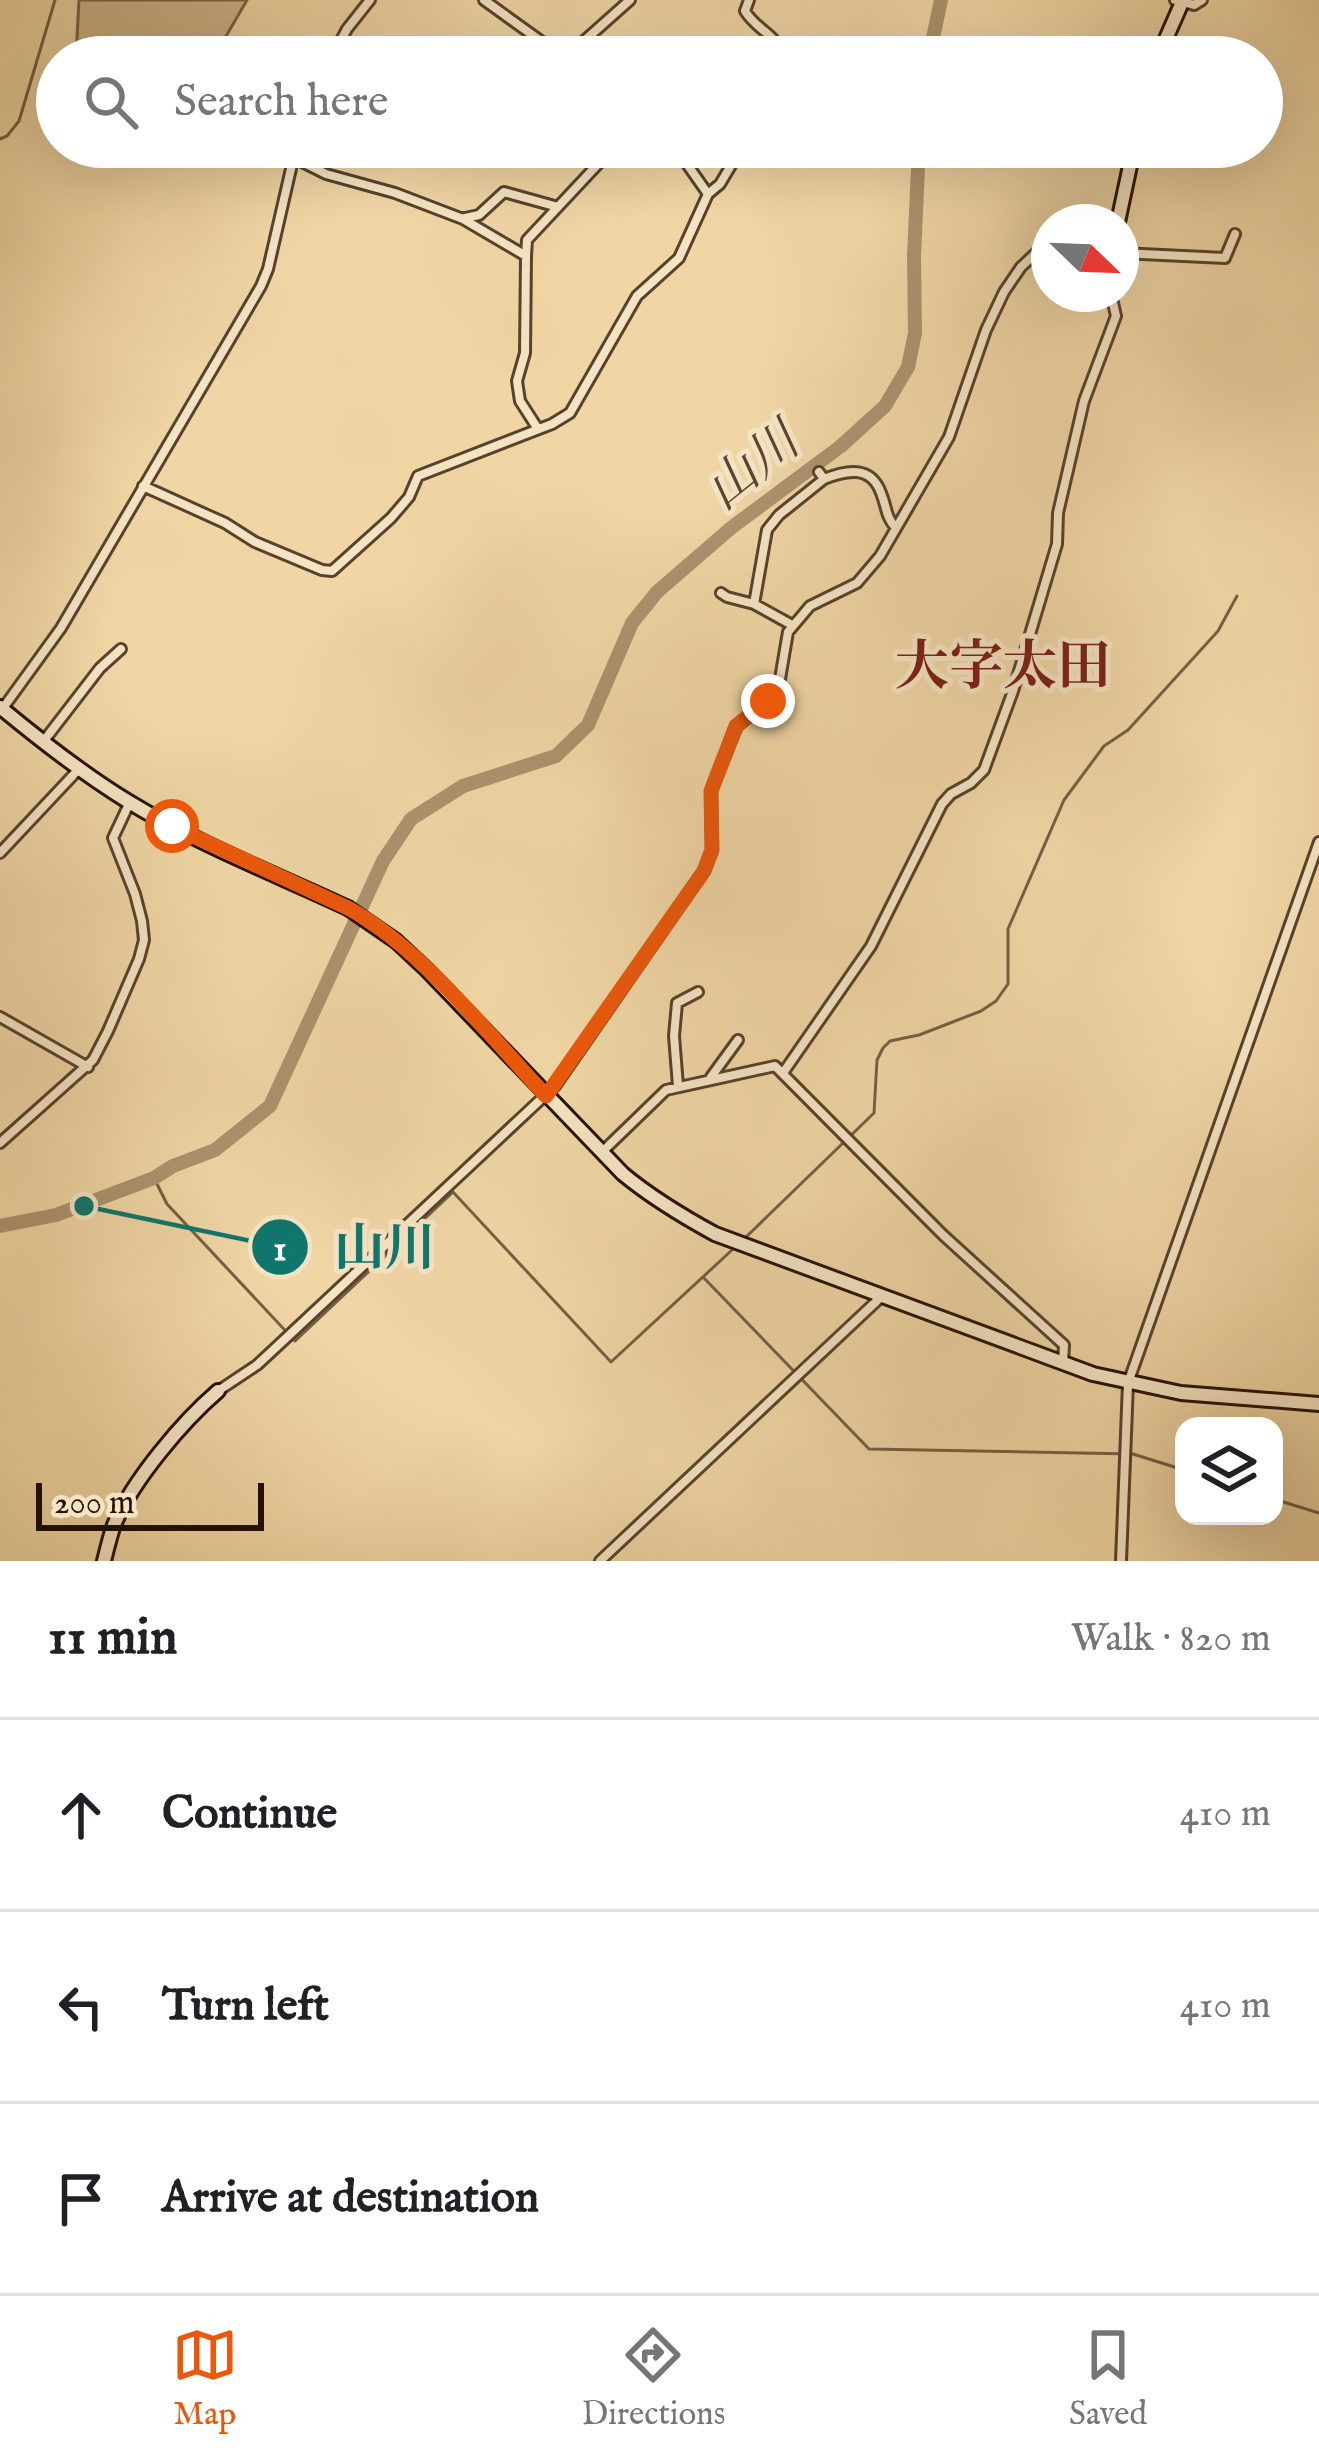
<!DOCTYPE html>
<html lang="en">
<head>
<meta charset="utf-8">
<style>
  :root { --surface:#fff; --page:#f2f2f2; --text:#202124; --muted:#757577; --line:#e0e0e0; --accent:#ea580c }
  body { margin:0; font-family:"IM FELL English","Noto Serif JP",serif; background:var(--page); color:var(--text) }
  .controls { position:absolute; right:36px; bottom:36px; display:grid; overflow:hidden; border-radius:24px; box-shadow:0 12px 48px #0002 }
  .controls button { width:108px; height:108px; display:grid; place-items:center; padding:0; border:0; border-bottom:3px solid var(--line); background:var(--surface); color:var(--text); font:60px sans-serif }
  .compass { position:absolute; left:1031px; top:204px; width:108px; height:108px; border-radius:50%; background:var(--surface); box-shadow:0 12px 48px #0002; rotate:113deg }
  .scale { position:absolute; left:36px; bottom:30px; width:228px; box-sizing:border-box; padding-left:12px; border:6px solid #261102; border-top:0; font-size:33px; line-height:42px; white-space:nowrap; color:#261102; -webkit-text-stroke:9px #f5e4c4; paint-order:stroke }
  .stop { position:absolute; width:36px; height:36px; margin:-27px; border:9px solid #ea580c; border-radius:50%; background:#fff }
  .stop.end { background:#ea580c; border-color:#fff; box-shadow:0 3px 12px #0008 }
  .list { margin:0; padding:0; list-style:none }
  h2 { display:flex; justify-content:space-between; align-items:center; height:156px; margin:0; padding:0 48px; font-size:51px }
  h2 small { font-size:39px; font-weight:400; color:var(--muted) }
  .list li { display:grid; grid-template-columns:78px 1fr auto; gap:36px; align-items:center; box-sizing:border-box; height:192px; padding:0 48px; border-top:3px solid var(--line) }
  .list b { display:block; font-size:45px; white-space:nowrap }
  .list em { font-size:39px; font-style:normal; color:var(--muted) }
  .icon { flex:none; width:66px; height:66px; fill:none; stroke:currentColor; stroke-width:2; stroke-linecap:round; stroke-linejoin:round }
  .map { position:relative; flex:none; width:1319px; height:1561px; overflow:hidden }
  .search { position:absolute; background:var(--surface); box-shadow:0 12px 48px #0002; left:36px; right:36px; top:36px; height:132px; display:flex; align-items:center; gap:30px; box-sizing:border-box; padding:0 42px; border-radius:66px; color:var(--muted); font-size:45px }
  .sheet { height:732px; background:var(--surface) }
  nav { display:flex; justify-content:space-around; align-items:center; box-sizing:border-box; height:168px; border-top:3px solid var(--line); background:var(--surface); font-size:33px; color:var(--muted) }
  nav a { display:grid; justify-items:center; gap:6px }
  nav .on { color:var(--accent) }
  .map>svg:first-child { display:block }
</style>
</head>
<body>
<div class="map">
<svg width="1319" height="1561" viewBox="0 0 1319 1561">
  <rect width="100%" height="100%" fill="#f0d6a5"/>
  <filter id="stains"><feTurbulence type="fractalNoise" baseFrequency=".00167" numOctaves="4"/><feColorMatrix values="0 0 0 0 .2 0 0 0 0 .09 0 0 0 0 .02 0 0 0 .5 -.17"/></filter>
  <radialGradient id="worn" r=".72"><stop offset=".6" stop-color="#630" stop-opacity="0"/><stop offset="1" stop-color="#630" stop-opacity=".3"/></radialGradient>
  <path fill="#ceb589" stroke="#7a6346" stroke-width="3" d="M79,0h168l-33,57h-138z"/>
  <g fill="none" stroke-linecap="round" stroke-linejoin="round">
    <path stroke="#765f43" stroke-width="3" d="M0,139l7,-3 12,-15 36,-121
      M154,1178l13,26 128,137 158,-149 158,170 121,-112
      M746,1237l128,-124 3,-53 6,-12 7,-7 29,-6 62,-24 15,-10 12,-17v-55l56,-129 40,-54 24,-16 90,-99 19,-35
      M703,1277l166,172 264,5 51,16
      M1274,1499l45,14"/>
    <path stroke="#ab936e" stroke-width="14" d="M929,57l12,-57
      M0,1226l56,-11 98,-37 19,-12 42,-16 55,-44 113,-245 28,-42 52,-33 93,-30 32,-31 44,-102 25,-31 74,-64 110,-82 44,-40 23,-39 7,-34 -1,-77 5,-109"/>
    <g stroke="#58422b" stroke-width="14">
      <path id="street" d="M484,0l79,57
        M749,0l-4,11c12,20 33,23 37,46
        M1175,0l19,5 8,-5
        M332,57l15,-28 23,-29
        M571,57l4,-8 55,-49
        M675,147l33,47
        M295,154l7,8 24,12 69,19 68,26 63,37 -1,97 -8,28 3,20 18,28
        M465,218l14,-3 25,-23 54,15
        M1121,253l104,5 10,-24
        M526,256l1,-16 87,-93
        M819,472l5,7c22,-9 47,-14 57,14 6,14 4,23 15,35
        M143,486l82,37 30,19 67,28 10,1 59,-53 18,-21 9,-21 134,-52 18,-11 67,-117 42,-38 29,-64 12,-10 22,-37
        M721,593l6,4 27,7 38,21
        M754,604l13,-74 12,-15 45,-36
        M1,711l60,-83 200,-342 7,-17 28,-122
        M43,742l57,-74 21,-19
        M0,853l78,-83
        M0,1017l88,50
        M783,1073l88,-127 71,-142 9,-10 20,-11 13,-13 29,-79 44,-147 1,-31 26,-112 32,-85 -5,-22
        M711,1077l27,-37
        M678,1086l-4,-50 3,-33 21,-11
        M0,1143l93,-83 15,-29 31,-72 5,-19 -2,-19 -7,-27 -22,-56 16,-34
        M602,1152l64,-62 109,-24 168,169 121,110 -1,18
        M218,1391l39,-26 28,-26 270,-253 149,-215 8,-21 -1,-59 26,-65 31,-25 12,-22 8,-47 22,-26 47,-23 23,-27 69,-119 37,-107 18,-38 17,-25 17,-16 11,-4
        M600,1561l281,-264
        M1121,1561l7,-178 191,-541"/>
    </g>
    <g stroke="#261102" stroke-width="18">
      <path id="secondary" d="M1158,57l25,-57
        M1118,222l16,-75
        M0,707c41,34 83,67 129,95 69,42 146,72 219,106l48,33 31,29 196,204c29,24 59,42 92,60l378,140 88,19 138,11
        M104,1561c3,-12 6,-25 10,-36 18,-44 69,-104 104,-134"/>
    </g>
    <use href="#street" stroke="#f5e4c4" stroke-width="8"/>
    <use href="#secondary" stroke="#f5e4c4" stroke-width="12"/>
  </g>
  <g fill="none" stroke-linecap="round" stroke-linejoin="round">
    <path stroke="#ea580c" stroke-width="15" d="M172,826l176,82c72,39 142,128 198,188l158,-225 8,-21 -1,-59 25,-65 32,-25"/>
  </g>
  <g text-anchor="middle" stroke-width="10" stroke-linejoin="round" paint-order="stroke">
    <g font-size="51" font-style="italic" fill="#5b452d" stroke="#f5e4c4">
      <text transform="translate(751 465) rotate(-39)" y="18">山川</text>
    </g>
    <g font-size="54" font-weight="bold" fill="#7a1f14" stroke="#f5e4c4">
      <text x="1003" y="684">大字太田</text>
    </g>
  </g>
  <path fill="none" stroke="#0f766e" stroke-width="4.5" d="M84 1206L280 1247"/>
  <g fill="#0f766e" stroke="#f5e4c4" stroke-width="4.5">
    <circle cx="84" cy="1206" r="12"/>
    <circle cx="280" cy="1247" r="30"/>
  </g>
  <g font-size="36" text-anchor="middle" font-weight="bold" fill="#fff">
    <text x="280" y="1260">1</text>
  </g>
  <g font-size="51" text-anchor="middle" font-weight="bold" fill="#0f766e" stroke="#f5e4c4" stroke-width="10" stroke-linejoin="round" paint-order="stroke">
    <text x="385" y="1265">山川</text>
  </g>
  <rect width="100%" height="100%" filter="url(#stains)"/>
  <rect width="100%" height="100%" fill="url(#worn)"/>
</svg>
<div class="controls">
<button><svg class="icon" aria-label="layers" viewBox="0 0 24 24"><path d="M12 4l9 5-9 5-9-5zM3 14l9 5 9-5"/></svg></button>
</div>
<svg class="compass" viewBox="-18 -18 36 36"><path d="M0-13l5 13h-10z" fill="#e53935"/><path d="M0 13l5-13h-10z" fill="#757577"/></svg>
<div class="scale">200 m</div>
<div class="stop" style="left:172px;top:826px"></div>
<div class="stop end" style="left:768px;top:701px"></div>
<div class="search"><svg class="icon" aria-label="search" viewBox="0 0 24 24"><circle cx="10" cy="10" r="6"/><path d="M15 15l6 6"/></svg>Search here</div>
</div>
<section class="sheet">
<h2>11 min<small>Walk · 820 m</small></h2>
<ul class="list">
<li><svg class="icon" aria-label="ahead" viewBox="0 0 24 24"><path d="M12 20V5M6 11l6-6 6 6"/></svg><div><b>Continue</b></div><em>410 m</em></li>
<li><svg class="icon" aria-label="left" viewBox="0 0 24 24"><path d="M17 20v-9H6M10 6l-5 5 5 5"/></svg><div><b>Turn left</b></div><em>410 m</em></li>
<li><svg class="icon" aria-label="arrive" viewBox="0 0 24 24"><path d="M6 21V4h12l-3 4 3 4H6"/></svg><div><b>Arrive at destination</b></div></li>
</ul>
</section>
<nav>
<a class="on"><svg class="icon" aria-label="map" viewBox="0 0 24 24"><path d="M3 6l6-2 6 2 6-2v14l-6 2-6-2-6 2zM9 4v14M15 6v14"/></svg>Map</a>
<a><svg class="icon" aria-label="directions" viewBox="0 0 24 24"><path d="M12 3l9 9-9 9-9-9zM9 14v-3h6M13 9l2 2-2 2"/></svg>Directions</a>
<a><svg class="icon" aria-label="saved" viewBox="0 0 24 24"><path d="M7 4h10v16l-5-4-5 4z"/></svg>Saved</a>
</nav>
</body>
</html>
